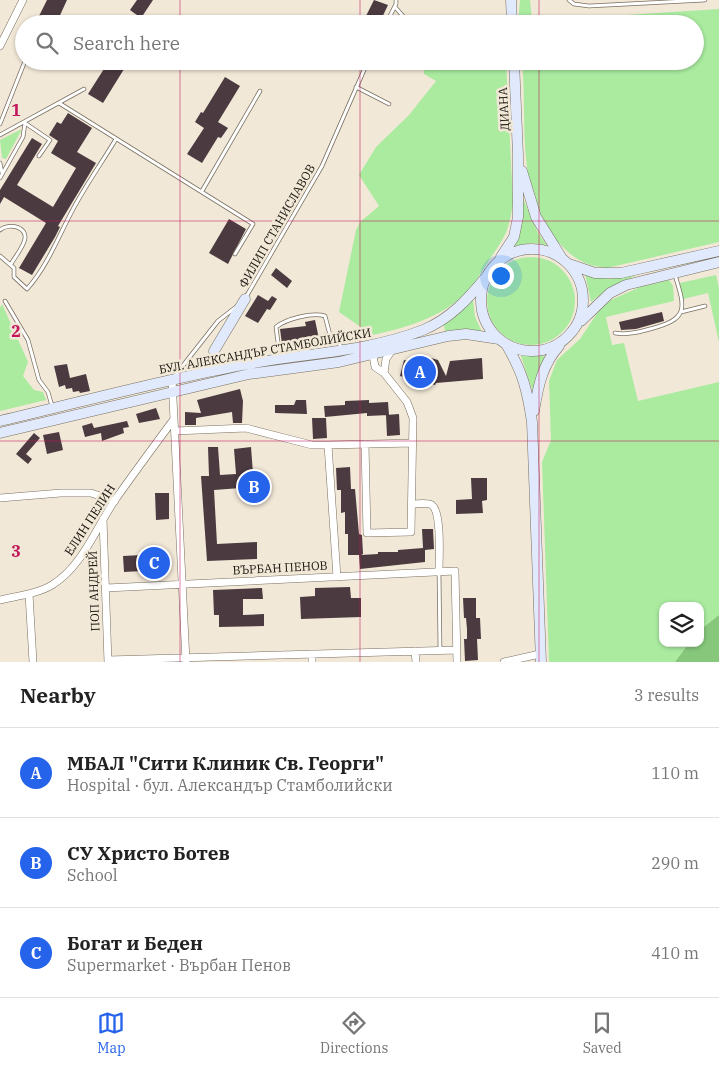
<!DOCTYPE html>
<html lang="en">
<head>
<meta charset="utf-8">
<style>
  :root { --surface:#fff; --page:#f2f2f2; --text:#222; --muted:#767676; --line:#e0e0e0; --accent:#2563eb }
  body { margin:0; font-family:"IBM Plex Serif",serif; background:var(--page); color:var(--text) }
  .controls { position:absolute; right:15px; bottom:15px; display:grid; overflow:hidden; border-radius:10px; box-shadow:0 1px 4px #0004 }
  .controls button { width:45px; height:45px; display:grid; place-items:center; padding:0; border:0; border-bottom:1px solid var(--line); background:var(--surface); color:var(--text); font:25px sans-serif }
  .you { position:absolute; left:500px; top:275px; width:18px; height:18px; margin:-12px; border:4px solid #fff; border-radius:50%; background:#1a73e8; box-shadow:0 0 0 8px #1a73e833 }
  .badge { display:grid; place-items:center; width:32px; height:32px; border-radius:50%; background:var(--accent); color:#fff; font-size:16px; font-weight:700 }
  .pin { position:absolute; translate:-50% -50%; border:2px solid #fff; box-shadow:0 1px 5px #0006 }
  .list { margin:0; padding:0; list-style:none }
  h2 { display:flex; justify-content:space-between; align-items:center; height:65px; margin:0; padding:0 20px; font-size:21px }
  h2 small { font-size:16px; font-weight:400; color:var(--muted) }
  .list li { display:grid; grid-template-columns:32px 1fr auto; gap:15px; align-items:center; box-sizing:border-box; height:90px; padding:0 20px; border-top:1px solid var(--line) }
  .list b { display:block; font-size:19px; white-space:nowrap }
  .list p { margin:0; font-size:16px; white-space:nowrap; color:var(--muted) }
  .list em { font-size:16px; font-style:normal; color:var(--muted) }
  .icon { flex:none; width:28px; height:28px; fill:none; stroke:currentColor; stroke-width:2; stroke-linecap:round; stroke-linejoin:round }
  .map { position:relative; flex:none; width:719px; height:662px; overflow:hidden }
  .search { position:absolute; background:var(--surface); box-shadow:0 1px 4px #0004; left:15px; right:15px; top:15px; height:55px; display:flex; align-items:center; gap:12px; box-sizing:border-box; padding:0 18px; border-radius:28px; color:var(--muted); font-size:19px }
  .sheet { height:335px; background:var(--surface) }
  nav { display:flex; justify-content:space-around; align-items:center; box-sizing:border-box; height:70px; border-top:1px solid var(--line); background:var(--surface); font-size:14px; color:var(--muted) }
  nav a { display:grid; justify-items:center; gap:2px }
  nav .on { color:var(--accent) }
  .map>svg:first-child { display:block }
</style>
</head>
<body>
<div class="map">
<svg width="719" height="662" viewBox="0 0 719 662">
  <rect width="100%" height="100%" fill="#f2e8d7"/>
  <path fill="#aaeba0" d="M520,0h10l2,21 187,-12v233l-112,26c-20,-2 -32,-8 -46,-23 -47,-50 -33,-121 -39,-184h173v-37h-177z
    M424,61h82l7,142c-5,34 -10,35 -27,62 -6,9 -11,18 -18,26 -26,27 -65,38 -101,45l-2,-6 -26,-18 17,-82 4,-8 19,-16 -20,-31 17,-28 33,-32 27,-34 -12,-7z
    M22,129l-16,30 -4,-1 -2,-18z
    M522,196l16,37 9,12 -15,-2 -18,3z
    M487 301a44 44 0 1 1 88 0a44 44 0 1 1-88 0Z
    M585,274l24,5 28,-4 -28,13 -18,14z
    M716,275l3,13v54l-11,-49 -25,6 -3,-16z
    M669,280l4,6 1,15 -68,16 6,28 12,-2 14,58 81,-19v233l-19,15v-24h-37v37h26l-14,19h-126l-7,-200 9,-22 -2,-59 8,-21 23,-21 20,-30 11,-9 29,-13z
    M473,300l2,17 7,15 -15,-3 -22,2 -1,-6z
    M2,304l26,58 -5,14 11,14 9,2 3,8 -46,11v-103z
    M521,356h24l-12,36z"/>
  <path fill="#86c77c" d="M719,615v47h-44l14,-19h11v-13z"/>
  <path fill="#4b3b40" d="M47,0h20l-11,24h-21z
    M137,0h16l-12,18 -11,-8z
    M374,0l14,5 -9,19h-13l-3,-2z
    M109,61h20l-26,42 -15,-9z
    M225,77l15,9 -22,36 10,6 -7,10 -3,-1 -16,26 -15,-9 17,-26 -9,-6 6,-10 2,1z
    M68,113l24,15 -15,24 19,11 -38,63 2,1 -5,10 -23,38 -13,-7 27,-45 -42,-26 -4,7v-14l32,-52 10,6 -25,41 36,22 23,-39 -25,-15 7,-12 -9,-6 8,-13 4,2z
    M229,219l17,10 -18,35 -19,-11z
    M276,268l16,13 -5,7 -16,-13z
    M258,295l10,6 4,-5 5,3 -7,11 -3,-1 -9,14 -13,-7z
    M662,312l2,9 -28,8 -15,1 -2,-8z
    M315,320l3,14 -2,4 4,4 -9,2 2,-5 -3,-3 -28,8 -2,-15 26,-3 -1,-4z
    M431,358l7,2 8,16 4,-15 32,-3 1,21 -47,4 -1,2 -35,-9 4,-16 18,5 1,-5 6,2z
    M67,364l3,14 16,-4 4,17 -10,2 -1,-2 -6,1 -1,-4 -6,1 -1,-4 -6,2 -5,-21z
    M240,389l3,12 -1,22h-9l-1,-11 -36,6v7h-11v-13l16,1 -4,-13z
    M296,400h10l1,14 -32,-1v-8h19z
    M369,400v3l19,-1 1,13 -22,1v-3l-42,4 -1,-11 21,-1v-4z
    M156,408l4,11 -21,4 -3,-9z
    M399,414l1,21 -13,1 -1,-21z
    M312,418h14l1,20 -14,1z
    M127,421l2,6 -6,1 1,5 -22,8 -1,-8 -16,4 -3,-11 10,-3 2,5z
    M59,432l4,18 -16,4 -4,-19z
    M34,433l6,5 -14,16 6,5 -4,5 -12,-10z
    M208,447h10l2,28 16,-1 -2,-25 17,-2 3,40 -40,3 3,54 40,-2v17l-50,2 -6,-85h8z
    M350,467l1,22h4l4,45 3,1 1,19 -2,1 17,-1v-2h20v-2l25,-2 -1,-19h11l1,20 -9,1v12l-65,7 -1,-14h-11v-21h-3v-22l-4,1v-23h-4l-1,-22z
    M471,478h16v22l-5,1 1,12 -27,1v-14l16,-1z
    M155,493h14v26l-13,1z
    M163,548l2,28 -21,2 -1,-7 -19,1 -1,-16 19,-1v-5z
    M350,587l1,11h10v19l-60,2 -1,-22 15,-1v-8z
    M262,588l1,11h-20v16l21,-1v12l-45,1v-12h-5l-1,-25z
    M463,598h13v20h4l1,21h-4l1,21 -13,1 -1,-22h3v-10l-1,-11h-2z"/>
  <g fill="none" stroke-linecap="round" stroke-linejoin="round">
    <g stroke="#786f60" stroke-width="4.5">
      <path id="lane" d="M569,0l5,4 15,2 116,-6
        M395,7l15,17
        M386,24l10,-20v-4
        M356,87l33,17
        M59,103l194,121 -18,30
        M0,124l25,-63
        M0,135l84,-46
        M0,163l2,10
        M0,178l23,-41 2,-14 25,17 -11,16
        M202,191l58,-100
        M0,230c9,-8 30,-3 24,12 -3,8 -9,15 -13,22
        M0,256l14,12v9l13,12c19,-21 30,-49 43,-74 13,-26 31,-51 46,-76
        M246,297l76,-131 46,-105
        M5,301l23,39 11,40 9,12 4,14
        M681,312l24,-6
        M615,333c13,2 23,-1 35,-4 38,-10 36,-19 25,-54
        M319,337l11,-2
        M279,350l-3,-23c10,-8 36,-15 49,-11l5,19 12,12
        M306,353l-2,-13 6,-1
        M174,377l44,-56 18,-14
        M439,572l1,78"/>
    </g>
    <g stroke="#786f60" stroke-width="8">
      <path id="street" d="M0,46l23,-46
        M384,373l2,-14 6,-9
        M172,379l14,282
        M175,431l71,-3 66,17h16l9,132
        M365,444l2,89 44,-1 2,-114 -6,-16 -23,-29 -9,-6 -2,-12
        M328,445l85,-2
        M0,498l61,-5h30l24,8
        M412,504c6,0 16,-2 20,1 10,8 7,54 7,67
        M103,519l5,143
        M106,588l349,-17 2,91
        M29,594l4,68
        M0,600c17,-4 37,-6 52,-15 30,-18 44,-57 63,-85 19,-27 39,-54 59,-81
        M415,651l1,11
        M312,654v8
        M108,660l349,-10
        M504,662l36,-8"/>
    </g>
    <g stroke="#786f60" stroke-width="11">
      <path id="secondary" d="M511,0l1,24
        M522,171l14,46 25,40
        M481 300a51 51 0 1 1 102 0a51 51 0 1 1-102 0Z
        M501,257l13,-20 4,-20v-62l-4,-94
        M569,264l26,9h26l98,-22
        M581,321l29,-28 16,-8 93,-23
        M506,344c17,29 21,45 26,78l9,240
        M229,367l-12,-5 -3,-11 31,-52
        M534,411c4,-24 8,-46 25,-65
        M0,421c82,-19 165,-42 248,-57 58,-11 119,-12 175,-34 27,-11 45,-31 63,-53
        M0,433l249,-59 90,-12 109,-26 18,-2 33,5"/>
    </g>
    <use href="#lane" stroke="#fff" stroke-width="3"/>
    <use href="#street" stroke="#fff" stroke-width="7"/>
    <use href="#secondary" stroke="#e1eafc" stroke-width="10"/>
  </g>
  <path fill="none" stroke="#c2185b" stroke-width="1" stroke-opacity="0.55" d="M180,0v24M360,0v24M539,0v24M180,61v601M360,61v601M539,61v601M0,221h719M0,441h719"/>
  <g text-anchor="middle" stroke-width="5" stroke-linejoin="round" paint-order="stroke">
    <g font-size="12" fill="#18140e" stroke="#f2e8d7">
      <text transform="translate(504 109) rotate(-93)" y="4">ДИАНА</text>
      <text transform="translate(277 226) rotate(-60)" y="4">ФИЛИП СТАНИСЛАВОВ</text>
      <text transform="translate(265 351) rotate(-10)" y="4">БУЛ. АЛЕКСАНДЪР СТАМБОЛИЙСКИ</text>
      <text transform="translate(90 520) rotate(-57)" y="4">ЕЛИН ПЕЛИН</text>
      <text transform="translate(280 568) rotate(-3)" y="4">ВЪРБАН ПЕНОВ</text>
      <text transform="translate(94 591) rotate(-92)" y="4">ПОП АНДРЕЙ</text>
    </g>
  </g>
  <g font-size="16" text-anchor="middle" font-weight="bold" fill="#c2185b" stroke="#f2e8d7" stroke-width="5" stroke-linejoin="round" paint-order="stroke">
    <text x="16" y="116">1</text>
    <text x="16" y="337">2</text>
    <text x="16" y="557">3</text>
  </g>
</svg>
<div class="controls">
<button><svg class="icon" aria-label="layers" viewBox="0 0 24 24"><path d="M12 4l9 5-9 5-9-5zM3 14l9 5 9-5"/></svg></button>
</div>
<div class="you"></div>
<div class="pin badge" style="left:420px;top:372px">A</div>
<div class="pin badge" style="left:254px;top:487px">B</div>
<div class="pin badge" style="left:154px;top:563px">C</div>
<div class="search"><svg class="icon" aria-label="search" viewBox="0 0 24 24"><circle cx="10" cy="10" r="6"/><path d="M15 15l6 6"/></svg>Search here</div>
</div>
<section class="sheet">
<h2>Nearby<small>3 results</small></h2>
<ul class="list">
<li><span class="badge">A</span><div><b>МБАЛ &quot;Сити Клиник Св. Георги&quot;</b><p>Hospital · бул. Александър Стамболийски</p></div><em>110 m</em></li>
<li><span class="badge">B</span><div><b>СУ Христо Ботев</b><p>School</p></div><em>290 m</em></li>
<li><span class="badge">C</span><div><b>Богат и Беден</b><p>Supermarket · Върбан Пенов</p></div><em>410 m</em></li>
</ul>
</section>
<nav>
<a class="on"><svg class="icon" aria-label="map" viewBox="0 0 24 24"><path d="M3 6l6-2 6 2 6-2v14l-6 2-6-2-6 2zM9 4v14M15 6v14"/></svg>Map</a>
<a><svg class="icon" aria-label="directions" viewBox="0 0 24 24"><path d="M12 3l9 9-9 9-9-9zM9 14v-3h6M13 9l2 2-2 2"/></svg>Directions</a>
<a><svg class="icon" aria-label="saved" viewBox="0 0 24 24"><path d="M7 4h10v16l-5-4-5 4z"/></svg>Saved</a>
</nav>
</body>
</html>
